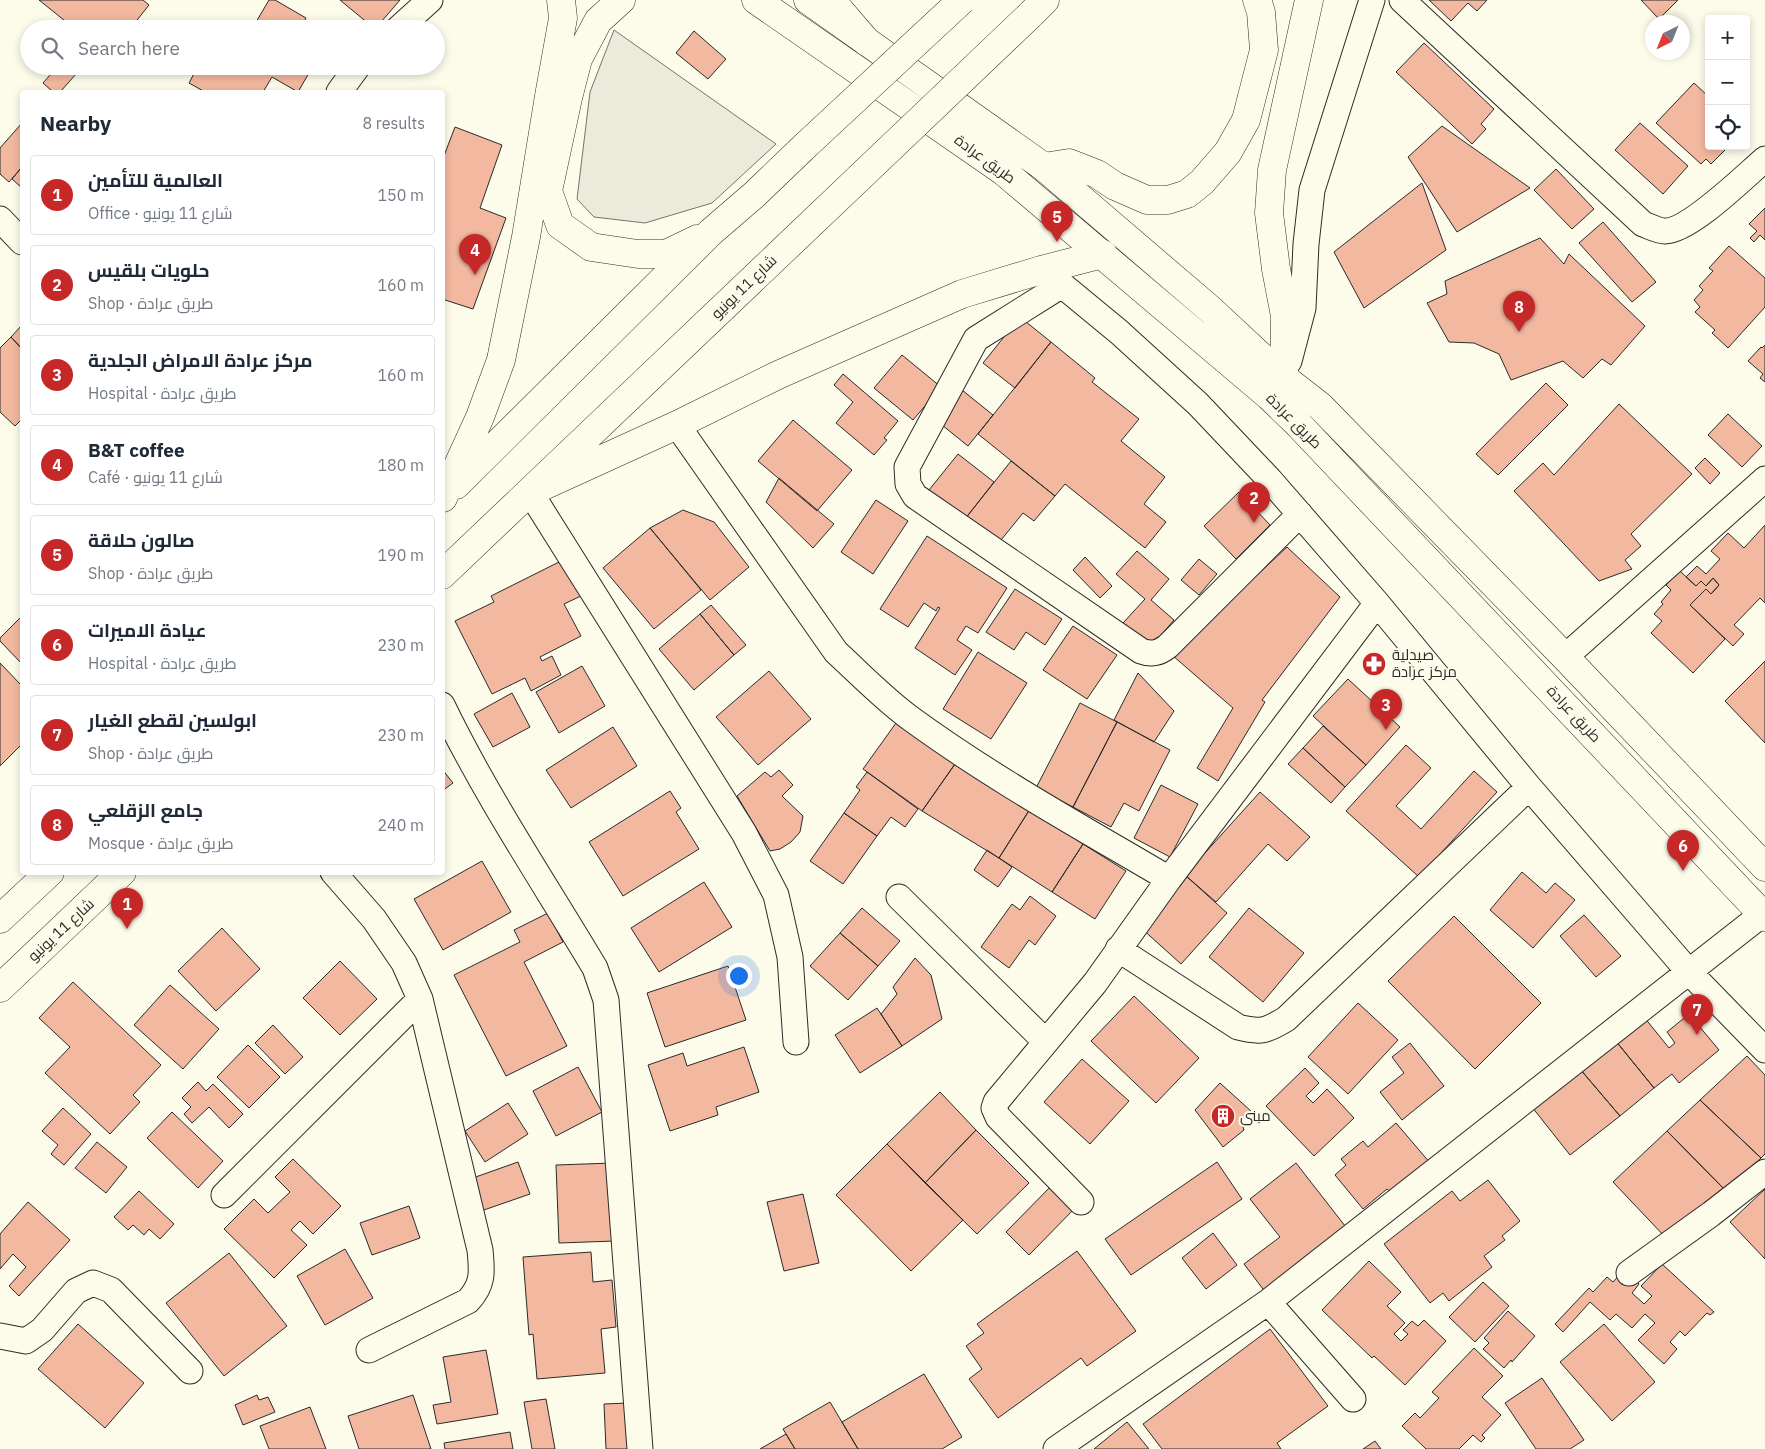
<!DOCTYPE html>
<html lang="en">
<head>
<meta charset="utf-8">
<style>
  :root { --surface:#fff; --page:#f6f6f7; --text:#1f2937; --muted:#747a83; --line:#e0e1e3; --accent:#c62828 }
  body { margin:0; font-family:"IBM Plex Sans",Cairo,sans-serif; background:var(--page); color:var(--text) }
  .controls { position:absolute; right:15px; top:15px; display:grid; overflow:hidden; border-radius:5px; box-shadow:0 2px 8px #0003 }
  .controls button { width:45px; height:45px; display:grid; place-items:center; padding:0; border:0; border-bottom:1px solid var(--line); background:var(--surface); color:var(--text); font:25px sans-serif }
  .compass { position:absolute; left:1645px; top:15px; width:45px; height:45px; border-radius:50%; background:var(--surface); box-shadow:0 2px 8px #0003; rotate:223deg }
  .you { position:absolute; left:738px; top:975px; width:18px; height:18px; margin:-12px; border:4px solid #fff; border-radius:50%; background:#1a73e8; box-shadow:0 0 0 8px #1a73e833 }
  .badge { display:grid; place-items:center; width:32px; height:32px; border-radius:50%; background:var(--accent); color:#fff; font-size:16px; font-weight:700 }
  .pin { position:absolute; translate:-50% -41px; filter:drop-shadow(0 1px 2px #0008) }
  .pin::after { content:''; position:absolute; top:26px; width:18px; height:15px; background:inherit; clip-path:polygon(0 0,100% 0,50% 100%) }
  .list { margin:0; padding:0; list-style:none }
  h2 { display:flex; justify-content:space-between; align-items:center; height:65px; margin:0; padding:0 20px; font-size:21px }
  h2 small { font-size:16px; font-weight:400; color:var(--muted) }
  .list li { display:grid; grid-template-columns:32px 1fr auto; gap:15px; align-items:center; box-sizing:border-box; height:80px; margin:0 10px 10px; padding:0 10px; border:1px solid var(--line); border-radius:5px }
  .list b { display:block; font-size:19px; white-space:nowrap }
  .list p { margin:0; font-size:16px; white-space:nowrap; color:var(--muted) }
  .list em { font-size:16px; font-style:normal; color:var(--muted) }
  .icon { flex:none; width:28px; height:28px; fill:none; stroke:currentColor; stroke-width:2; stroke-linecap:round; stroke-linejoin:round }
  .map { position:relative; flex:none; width:1765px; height:1449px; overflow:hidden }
  .search { position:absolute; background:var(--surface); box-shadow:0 2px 8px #0003; left:20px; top:20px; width:425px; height:55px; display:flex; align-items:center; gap:12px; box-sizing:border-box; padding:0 18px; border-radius:28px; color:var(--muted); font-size:19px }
  .panel { position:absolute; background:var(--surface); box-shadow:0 2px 8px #0003; left:20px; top:90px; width:425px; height:785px; border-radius:5px }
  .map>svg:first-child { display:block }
</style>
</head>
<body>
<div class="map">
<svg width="1765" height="1449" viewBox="0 0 1765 1449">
  <rect width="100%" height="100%" fill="#fdfbea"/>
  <path fill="#eceadb" stroke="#74746e" d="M614,30l162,114 -64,59 -67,20 -51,-6 -17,-18 13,-107z"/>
  <path fill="#f2b8a0" stroke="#2b2b2b" d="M39,0h104l6,5 -19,24h-55z
    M269,0h6l31,18 -6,11h-48z
    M340,0h60l-25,29z
    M1429,0h58l-10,11 -9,-8 -17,18z
    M1641,0h37l-19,19z
    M694,31l32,28 -18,20 -32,-26z
    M1424,43l70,66 -13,15 5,5 -14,15 -76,-72z
    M58,66h13l6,7 -17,19h-7l-10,-9z
    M198,66h115l-15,26 -26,-15 -9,15h-58l-16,-9z
    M1694,83l15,14 -3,4 3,3v42h22l-3,3 -1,-1 -16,16 -5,-5 -5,5 -45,-41z
    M22,123v44l-13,15 -9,-8v-26z
    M1640,123l48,43 -25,28 -48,-44z
    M1442,126l88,62 -73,44 -49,-75z
    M455,127l47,18 -22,63 26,10 -33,91 -31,-10v-138z
    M22,167v21l-10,-9z
    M1556,169l38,40 -22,20 -38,-39z
    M1422,183l24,67 -82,58 -30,-56z
    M1765,208v32l-5,-5 -6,7 -4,-4 7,-7 -8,-7z
    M1603,222l53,60 -24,20 -53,-59z
    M1540,238l24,26 5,-10 76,72 -34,39 -9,-6 -19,19 -20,-17 -52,19 -12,-26 -25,-11 -25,-1 -22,-39 20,-9 -2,-13z
    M1729,246l36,32v29l-37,41 -16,-15 3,-3 -20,-18 5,-5 -6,-7 9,-10 -4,-4 14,-15 -4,-3z
    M1020,317l31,25 -36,46 -32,-25z
    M22,325v24l-11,-12z
    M11,337l11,12v70l-7,7 -15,-14v-64z
    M1051,342l44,36 -3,4 47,37 -18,22 44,36 -21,27 22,18 -21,26 -80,-64 -10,12 -77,-62z
    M1765,345v37l-5,-4 3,-4 -15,-13 13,-14 1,1z
    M902,355l39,32 -28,33 -39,-32z
    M843,374l55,47 -14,17 3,2 -13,15 -38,-32 17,-21 -19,-17z
    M1546,383l22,22 -70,70 -22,-21z
    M962,390l31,25 -25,31 -31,-25z
    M1619,404l73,70 -61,60 10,12 -16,14 7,9 -33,12 -85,-90 29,-28 11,12z
    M1728,414l34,32 -20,21 -34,-32z
    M793,420l59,50 -35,41 -59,-50z
    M958,454l36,28 -29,37 -36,-29z
    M1705,458l15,15 -10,11 -15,-16z
    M1011,461l44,35 -21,25 -11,-8 -26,32 -32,-26z
    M779,478l55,46 -21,24 -47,-46z
    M1239,492l31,33 -34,34 -32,-33z
    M876,500l32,21 -35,53 -32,-22z
    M683,510l31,12 35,45 -39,33 -60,-72z
    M1765,525v78l-5,-5 -26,27 10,9 -11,12 -43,-41 16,-16 5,5 8,-9 -6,-7 -7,8 -5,-5 -5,5 -10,-9 11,-11 9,8 14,-15 -9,-8 17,-18 16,15z
    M650,528l51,62 -47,39 -51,-61z
    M927,536l80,52 -29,45 -12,-7 -9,14 15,10 -17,25 -40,-27 25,-40 -2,-1 -2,4 -12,-8 -16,24 -28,-18z
    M1287,547l53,50 -78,103 3,2 -47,79 -21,-13 36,-60 -61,-53z
    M1137,551l32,28 -18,21 23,20 -24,28 -27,-25 22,-24 -29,-25z
    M1085,557l27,29 -12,12 -27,-28z
    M565,559l18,36 -19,9 17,32 -41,21 2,4 10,-5 9,19 -30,16 -6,-13 -33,16 -37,-73 39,-19 -3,-6z
    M1199,559l18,15 -18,21 -18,-15z
    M1680,571l16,15 5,-5 5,5 7,-8 6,7 -8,9 -5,-5 -16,16 35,34 -32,34 -42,-40 11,-12 -8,-7 9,-10 -2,-2 10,-12 -5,-5z
    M1015,589l47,30 -17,26 -19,-13 -12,18 -28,-18z
    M711,605l35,40 -12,10 -34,-41z
    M700,614l34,41 -40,35 -35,-41z
    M22,616v48l-22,-23v-3z
    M1073,626l44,29 -30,44 -44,-29z
    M978,652l49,31 -36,56 -48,-30z
    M1765,661v82l-40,-42z
    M0,663l22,23v58l-22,22z
    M582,666l23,40 -46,27 -23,-41z
    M769,671l42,48 -53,46 -42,-48z
    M1138,673l36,38 -20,31 -40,-22z
    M1348,679l52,48 -34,38 -53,-49z
    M512,693l18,34 -37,20 -19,-33z
    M1080,703l37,19 -44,85 -37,-19z
    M1117,722l53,28 -31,61 -15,-8 -13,24 -38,-20z
    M896,723l59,41 -33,47 -59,-42z
    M1323,726l43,39 -21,22 -42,-39z
    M613,727l24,39 -66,42 -25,-38z
    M1406,745l25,23 -35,38 25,23 53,-58 23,21 -78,85 -73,-66z
    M1303,748l42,39 -14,16 -43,-39z
    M955,764l75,45 -31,49 -77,-47z
    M442,769l11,14 -11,8z
    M779,770l14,15 -11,11 21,20 -3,16 -9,10 -11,7 -10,2 -33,-55 28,-24 6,5z
    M867,772l51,37 -13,18 -14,-10 -14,19 -33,-23 16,-23 -4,-3z
    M1161,785l37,19 -28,53 -36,-19z
    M670,791l11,17 -5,4 23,37 -76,47 -34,-54z
    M1260,792l50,45 -23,24 -19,-17 -52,58 -31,-27z
    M1030,809l53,35 -31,48 -53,-34z
    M844,813l33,23 -34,48 -33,-23z
    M1083,844l43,27 -31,48 -43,-27z
    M987,850l25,17 -14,20 -24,-17z
    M482,861l29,51 -68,38 -29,-51z
    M1522,872l24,21 9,-10 20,17 -42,48 -43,-38z
    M1185,875l42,38 -46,51 -41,-37z
    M704,882l28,45 -73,45 -28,-44z
    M1030,896l26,20 -21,29 -6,-5 -20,28 -28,-21 31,-43 8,6z
    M862,908l38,33 -22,25 -38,-33z
    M1249,908l55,45 -41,49 -54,-45z
    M548,913l15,29 -39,20 43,84 -61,30 -52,-101 66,-33 -6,-12z
    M1584,915l37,41 -25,21 -36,-41z
    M1454,916l87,87 -66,66 -87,-88z
    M222,928l38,41 -44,42 -38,-40z
    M840,933l38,33 -30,34 -38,-34z
    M915,958l16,17 11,44 -40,27 -21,-32 16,-20 -4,-7z
    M340,961l37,38 -37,36 -37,-37z
    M728,966l18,54 -81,27 -18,-54z
    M73,982l88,83 -28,30 7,7 -30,32 -65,-61 25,-26 -31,-29z
    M170,985l49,44 -36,40 -49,-44z
    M1134,996l65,62 -43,45 -65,-62z
    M1358,1003l40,37 -50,54 -40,-37z
    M877,1008l25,38 -42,27 -25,-38z
    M1689,1014l30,36 -40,33 -7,-9 -18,14 -39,-48 29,-23 25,31 6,-5 -8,-11z
    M273,1025l30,32 -18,17 -30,-31z
    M1615,1040l39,48 -34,28 -40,-47z
    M1410,1043l34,43 -42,34 -22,-28 24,-19 -12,-16z
    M248,1045l32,32 -31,31 -32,-31z
    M744,1047l15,45 -43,15 2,8 -48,16 -22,-66 35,-12 4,13z
    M1747,1056l18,19v79l-4,4 -61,-58z
    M1082,1059l47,42 -39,43 -46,-42z
    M578,1067l24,45 -46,24 -23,-45z
    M1305,1068l14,15 -13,13 7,7 14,-14 27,29 -40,38 -48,-50z
    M1580,1069l40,47 -50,39 -38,-48z
    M198,1082l8,9 7,-7 30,30 -14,14 -20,-21 -17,16 -8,-9 7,-7 -9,-9z
    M1220,1083l32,29 -11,9 3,9 -21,17 -28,-37z
    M940,1092l36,38 -51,53 -38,-39z
    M1700,1100l61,58 -35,33 -59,-60z
    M508,1103l20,31 -43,28 -20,-31z
    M63,1108l28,26 -27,31 -13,-11 7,-9 -16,-14z
    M172,1112l51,49 -25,27 -51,-50z
    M1396,1123l35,41 -38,31 -6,-6 -24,20 -28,-34 11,-10 -5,-6 22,-18 5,6z
    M976,1130l53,53 -52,51 -52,-51z
    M1667,1131l59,60 -60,47 -53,-56z
    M97,1142l30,25 -21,26 -31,-25z
    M887,1144l76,76 -52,51 -75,-76z
    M293,1159l48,47 -28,28 -13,-13 -9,9 16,15 -33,33 -50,-49 30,-30 14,14 22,-21 -15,-15z
    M518,1162l12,32 -49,17 -11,-32z
    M1217,1162l25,37 -111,76 -26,-36z
    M613,1163l2,78 -56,2 -3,-78z
    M1296,1163l53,68 -83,62 -22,-29 36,-27 -30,-38z
    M1488,1180l32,41 -18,15 3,4 -21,16 8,11 -43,34 -6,-8 -13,10 -46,-59 68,-53 8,10z
    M1055,1182l23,23 -49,50 -23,-23z
    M1765,1189v70l-35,-37z
    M139,1191l35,33 -14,15 -11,-10 -5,6 -11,-10 -5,5 -14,-13z
    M803,1194l16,69 -35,8 -17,-69z
    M28,1202l42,38 -51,56 -10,-10 17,-19 -13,-13 -13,15v-35z
    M409,1206l11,32 -48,17 -12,-32z
    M1213,1233l24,32 -31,24 -24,-31z
    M345,1249l28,49 -48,27 -28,-49z
    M1077,1251l59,80 -49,35 -6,-8 -83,60 -29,-39 13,-10 -16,-23 18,-13 -7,-9z
    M591,1252l2,30 19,-2 4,47 -15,2 4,44 -68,6 -4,-45 -4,1 -6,-78z
    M229,1253l58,73 -63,50 -58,-73z
    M1369,1261l32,31 -14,14 18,17 -11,11 7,7 7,-7 -5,-4 9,-9 6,5 6,-6 22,21 -41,44 -31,-29 -2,2 -50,-48z
    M1662,1264l52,48 -4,3 -3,-2 -22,23 -5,-5 -10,11 7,7 -13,15 -26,-24 17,-17 -10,-9 -13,14 -16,-14 -6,6 -20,-18 -27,30 -8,-8 34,-36 4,4 14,-15 6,5 11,-12 15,14 -7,9 12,11 8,-8 -11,-10z
    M1483,1282l26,24 -34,36 -26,-25z
    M1508,1311l27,25 -23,26 -1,-2 -7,8 -21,-19 6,-6 -5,-5z
    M78,1324l66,59 -39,45 -67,-59z
    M1604,1324l51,58 -43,39 -52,-59z
    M1270,1329l58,77 -51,37 4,6h-119l-19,-25z
    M1474,1348l29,28 -21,21 19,18 -19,20 3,3 -4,4 -8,-7 -14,14h-33l-24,-23 13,-13 5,5 19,-20 -7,-6z
    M486,1350l12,64 -61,10 -4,-19 18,-3 -8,-45z
    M924,1374l38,63 -20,12h-84l-16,-27z
    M1542,1378l42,62 -14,9h-34l-31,-46z
    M257,1395l2,5 9,-3 7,15 -32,13 -8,-20z
    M413,1395l18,54h-72l-11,-33z
    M546,1399l9,50h-23l-8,-47z
    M830,1402l28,47h-63l-12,-20z
    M628,1403l2,46h-24l-2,-45z
    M310,1407l16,42h-57l-9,-23z
    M1127,1422l22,27h-55z
    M510,1432l3,17h-68l-1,-6z
    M786,1434l9,15h-35z
    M1375,1441l6,8h-18z"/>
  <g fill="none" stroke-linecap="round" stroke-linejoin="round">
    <g stroke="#2b2b2b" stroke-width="27">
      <path id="minor" d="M1402,0l241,224c6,2 15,7 22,7 25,0 80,-55 100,-72
        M398,29l32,-29
        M339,92l19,-26
        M0,219l22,23
        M1049,276l13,9 -86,54 -69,128 1,17 7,12 226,155c11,4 18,2 27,-5l132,-132
        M1062,285l57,47 79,72 72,76 107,123 152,184 160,185 76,78
        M1289,361l14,-53 3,-64 6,-54 60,-190
        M677,425l159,227c24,22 47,46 74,66 82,60 171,109 259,161
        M530,492l214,341 32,62 14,62 6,85
        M1565,657l200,-178
        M442,705c44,91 101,176 153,263l11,32 34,449
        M333,872l41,47 30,44 16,36 60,251c2,21 4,34 -12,51l-99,49
        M899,897l147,145
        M1118,949l120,78c23,6 28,4 48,-8l243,-232
        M224,1195l196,-196
        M1081,1202l-83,-85 -4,-9 2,-6 99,-119 74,-104 208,-276
        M1629,1273l82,-59 54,-42
        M1268,1302l85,97
        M0,1336l26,5 16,-11 34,-39 17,-8 18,7 79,81
        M1056,1449l212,-147 497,-390"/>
    </g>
    <g stroke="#2b2b2b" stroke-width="29">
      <path id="primary" d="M756,0l247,171 266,225 29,28 467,493
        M808,0l236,167 167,143 73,68 36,28 245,251 200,210"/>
    </g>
    <g stroke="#2b2b2b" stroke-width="29">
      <path id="trunk" d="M621,0l-23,21 -20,38 -10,39 -20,93 12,34 31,22 47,7h28l31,-15
        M831,0l36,42
        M1030,15l15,-15
        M1044,167l25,-4 28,11 18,12 32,14h21l19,-6 15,-12 26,-30 18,-32 18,-70 -3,-38 -4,-12
        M1284,378l1,-62 -9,-47 -7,-56 3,-43 37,-170
        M456,485l255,-253 44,-38 50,-48
        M530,492l147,-67 101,-50 184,-81 79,-24 62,-16
        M443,498l37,-81 21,-57 25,-123 23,-141 14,-78 -2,-18
        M442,575l417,-397
        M0,919l50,-47
        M0,988l122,-116"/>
    </g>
    <use href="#minor" stroke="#fdfbea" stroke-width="25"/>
    <use href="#primary" stroke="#fdfbea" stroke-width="28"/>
    <use href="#trunk" stroke="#fdfbea" stroke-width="28"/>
    <g stroke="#2b2b2b" stroke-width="29" stroke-linecap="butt">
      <path id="trunk-bridge" d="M805,146l157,-146
        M859,178l171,-163"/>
    </g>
    <use href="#trunk-bridge" stroke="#fdfbea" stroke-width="28"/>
  </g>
  <defs>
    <g id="pharmacy-disc" transform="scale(1.25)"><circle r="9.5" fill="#c62828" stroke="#fdfbea"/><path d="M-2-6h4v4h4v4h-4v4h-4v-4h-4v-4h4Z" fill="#fff"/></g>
    <g id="building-disc" transform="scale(1.25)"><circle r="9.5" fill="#c62828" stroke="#fdfbea"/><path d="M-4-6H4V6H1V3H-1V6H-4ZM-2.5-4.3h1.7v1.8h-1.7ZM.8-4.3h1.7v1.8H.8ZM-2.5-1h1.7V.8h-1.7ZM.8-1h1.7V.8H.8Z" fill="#fff"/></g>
  </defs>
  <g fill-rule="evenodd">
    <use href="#pharmacy-disc" x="1374" y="664"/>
    <use href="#building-disc" x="1223" y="1116"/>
  </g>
  <g text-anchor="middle" stroke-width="4" stroke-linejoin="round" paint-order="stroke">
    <g font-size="15" fill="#2b2b2b" stroke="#fdfbea">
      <text transform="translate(985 159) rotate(36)" y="5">طريق عرادة</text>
      <text transform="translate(744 287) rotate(-44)" y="5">شارع 11 يونيو</text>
      <text transform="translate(1294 421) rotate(45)" y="5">طريق عرادة</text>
      <text transform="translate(1574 714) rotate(47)" y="5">طريق عرادة</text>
      <text transform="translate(61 930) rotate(-43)" y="5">شارع 11 يونيو</text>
    </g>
    <g font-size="15" fill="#2b2b2b" stroke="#fdfbea" text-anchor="start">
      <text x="1392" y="660">صيدلية<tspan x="1392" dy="17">مركز عرادة</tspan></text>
      <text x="1240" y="1121">مبنى</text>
    </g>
  </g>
</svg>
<div class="controls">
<button>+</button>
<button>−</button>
<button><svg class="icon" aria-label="locate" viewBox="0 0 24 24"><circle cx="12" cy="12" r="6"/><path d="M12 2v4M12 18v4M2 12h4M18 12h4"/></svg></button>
</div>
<svg class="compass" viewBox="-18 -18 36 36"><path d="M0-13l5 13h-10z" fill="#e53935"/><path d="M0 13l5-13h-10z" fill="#747a83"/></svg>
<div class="you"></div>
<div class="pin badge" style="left:127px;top:929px">1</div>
<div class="pin badge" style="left:1254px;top:523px">2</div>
<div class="pin badge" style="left:1386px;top:730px">3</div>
<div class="pin badge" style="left:475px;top:275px">4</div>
<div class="pin badge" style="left:1057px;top:242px">5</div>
<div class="pin badge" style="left:1683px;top:871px">6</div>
<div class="pin badge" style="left:1697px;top:1035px">7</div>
<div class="pin badge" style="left:1519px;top:332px">8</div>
<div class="search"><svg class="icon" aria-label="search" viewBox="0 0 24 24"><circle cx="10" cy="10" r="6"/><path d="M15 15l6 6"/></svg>Search here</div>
<section class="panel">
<h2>Nearby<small>8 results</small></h2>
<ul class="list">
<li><span class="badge">1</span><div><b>العالمية للتأمين</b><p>Office · شارع 11 يونيو</p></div><em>150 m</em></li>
<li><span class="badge">2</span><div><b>حلويات بلقيس</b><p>Shop · طريق عرادة</p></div><em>160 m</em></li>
<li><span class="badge">3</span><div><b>مركز عرادة الامراض الجلدية</b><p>Hospital · طريق عرادة</p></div><em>160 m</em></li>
<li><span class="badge">4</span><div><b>B&amp;T coffee</b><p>Café · شارع 11 يونيو</p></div><em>180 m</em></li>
<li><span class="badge">5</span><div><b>صالون حلاقة</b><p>Shop · طريق عرادة</p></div><em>190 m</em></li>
<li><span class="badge">6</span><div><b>عيادة الاميرات</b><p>Hospital · طريق عرادة</p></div><em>230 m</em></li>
<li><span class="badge">7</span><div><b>ابولسين لقطع الغيار</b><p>Shop · طريق عرادة</p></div><em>230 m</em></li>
<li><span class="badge">8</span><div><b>جامع الزقلعي</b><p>Mosque · طريق عرادة</p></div><em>240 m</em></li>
</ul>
</section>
</div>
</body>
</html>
